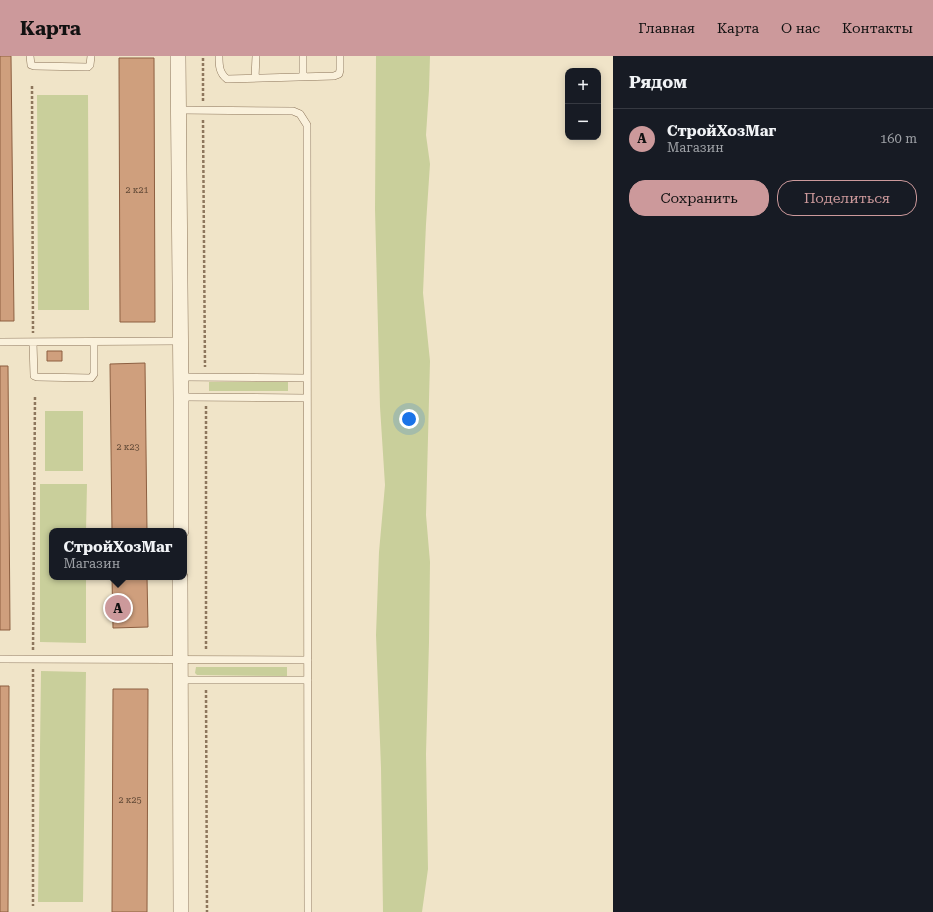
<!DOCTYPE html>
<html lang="ru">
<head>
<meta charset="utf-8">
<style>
  :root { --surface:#171b24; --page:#242831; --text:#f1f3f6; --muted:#9ea1a6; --line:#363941; --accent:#cc999b }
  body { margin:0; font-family:"Roboto Serif",serif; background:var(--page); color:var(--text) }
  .controls { position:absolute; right:12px; top:12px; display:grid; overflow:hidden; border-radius:8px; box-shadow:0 2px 10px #0003 }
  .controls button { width:36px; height:36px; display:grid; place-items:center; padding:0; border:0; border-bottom:1px solid var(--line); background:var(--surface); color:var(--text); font:20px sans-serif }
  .you { position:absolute; left:409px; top:363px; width:14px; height:14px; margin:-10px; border:3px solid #fff; border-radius:50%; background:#1a73e8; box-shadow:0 0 0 6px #1a73e833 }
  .badge { display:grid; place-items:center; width:26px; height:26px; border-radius:50%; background:var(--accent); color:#111; font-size:13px; font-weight:700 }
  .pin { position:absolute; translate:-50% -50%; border:2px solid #fff; box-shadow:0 1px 4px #0006 }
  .popup { position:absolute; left:49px; top:472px; width:138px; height:52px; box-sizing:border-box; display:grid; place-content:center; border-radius:8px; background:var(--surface); filter:drop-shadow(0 1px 3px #0005); font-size:13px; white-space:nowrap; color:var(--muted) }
  .popup b { font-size:15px; color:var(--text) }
  .popup::after { content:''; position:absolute; left:50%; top:100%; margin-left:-8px; border:8px solid transparent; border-top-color:var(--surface) }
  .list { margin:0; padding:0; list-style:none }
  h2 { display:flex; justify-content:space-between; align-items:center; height:52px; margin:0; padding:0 16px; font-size:17px }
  h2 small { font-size:13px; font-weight:400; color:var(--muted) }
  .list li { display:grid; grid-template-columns:26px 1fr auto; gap:12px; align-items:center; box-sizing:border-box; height:60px; padding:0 16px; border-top:1px solid var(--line) }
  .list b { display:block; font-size:15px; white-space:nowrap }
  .list p { margin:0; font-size:13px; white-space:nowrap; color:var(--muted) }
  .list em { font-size:13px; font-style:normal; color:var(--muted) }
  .actions { display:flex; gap:8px; padding:12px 16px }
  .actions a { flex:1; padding:9px 0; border:1px solid var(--accent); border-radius:16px; text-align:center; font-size:14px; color:var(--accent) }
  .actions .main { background:var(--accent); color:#111 }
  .map { position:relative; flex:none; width:613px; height:856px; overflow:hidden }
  header { display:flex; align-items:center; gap:24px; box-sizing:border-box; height:56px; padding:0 20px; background:var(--accent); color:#111 }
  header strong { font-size:19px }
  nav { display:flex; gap:22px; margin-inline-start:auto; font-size:14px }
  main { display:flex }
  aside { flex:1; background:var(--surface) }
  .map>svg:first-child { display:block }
</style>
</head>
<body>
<header>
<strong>Карта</strong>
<nav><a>Главная</a><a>Карта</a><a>О нас</a><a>Контакты</a></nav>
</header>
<main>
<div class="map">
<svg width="613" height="856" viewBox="0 0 613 856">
  <rect width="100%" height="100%" fill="#f0e4c8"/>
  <path fill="#c9cf9b" d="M376,0h54l-1,34 -3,45 4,29 -4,60 -3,69 7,68 -4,154 4,47 -1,80 -3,112 2,115 -6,43h-39l-2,-144 -5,-133 3,-83 6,-67 -5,-78 -5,-198z
    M37,39h51l1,215h-51z
    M209,326h79v9h-79z
    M45,355h38v60h-38z
    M40,428h47l-1,47h-34v46h34v66l-46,-1z
    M196,611h91v9l-90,-1 -2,-2z
    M41,615l45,1 -3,230h-45z"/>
  <path fill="#cf9f7d" stroke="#8d5f41" d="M0,0h11l3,265h-14z
    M119,2h35l1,264h-35z
    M47,295h15v10h-15z
    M145,307l2,168h-35l-2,-167z
    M0,310h8l2,264h-10z
    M112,521h35l1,50 -35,1z
    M0,630h9l-1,226h-8z
    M113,633h35l-1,223h-35z"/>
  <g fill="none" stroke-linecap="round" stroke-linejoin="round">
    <g stroke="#8d765c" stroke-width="8">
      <path id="lane" d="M30,0l1,9 3,1 54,1 2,-2 1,-9
        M219,0c0,9 0,17 8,23l107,-3 5,-2 1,-4v-14
        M303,0v21
        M255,22l1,-22
        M179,54l114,1 7,3 7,11 1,787
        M0,286l181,-1
        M33,286l1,34 3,1 54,1 3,-4v-32
        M181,321l126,1
        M181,341l126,1
        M0,603l308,1
        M180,624h128"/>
    </g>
    <g stroke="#8d765c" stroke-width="16">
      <path id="street" d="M178,0l3,341v134
        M180,521l1,335"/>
    </g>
    <path stroke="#8d765c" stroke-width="2.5" stroke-dasharray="3 2" stroke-linecap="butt" d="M32,30l1,247
      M203,45v-45
      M203,64l2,247
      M206,350v243
      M33,594l2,-253
      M33,613v237
      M206,634l1,222"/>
    <use href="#lane" stroke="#faf1dc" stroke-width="7"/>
    <use href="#street" stroke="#faf1dc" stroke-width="15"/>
  </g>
  <g text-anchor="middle" stroke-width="4" stroke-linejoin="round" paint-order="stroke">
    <g font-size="9" fill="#624a37">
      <text x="137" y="137">2 к21</text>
      <text x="128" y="394">2 к23</text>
      <text x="130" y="747">2 к25</text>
    </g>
  </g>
</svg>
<div class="controls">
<button>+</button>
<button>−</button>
</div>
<div class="you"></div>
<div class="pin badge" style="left:118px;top:552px">A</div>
<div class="popup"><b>СтройХозМаг</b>Магазин</div>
</div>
<aside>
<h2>Рядом<small></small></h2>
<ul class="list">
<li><span class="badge">A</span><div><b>СтройХозМаг</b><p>Магазин</p></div><em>160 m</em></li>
</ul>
<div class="actions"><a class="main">Сохранить</a><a>Поделиться</a></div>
</aside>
</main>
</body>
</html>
